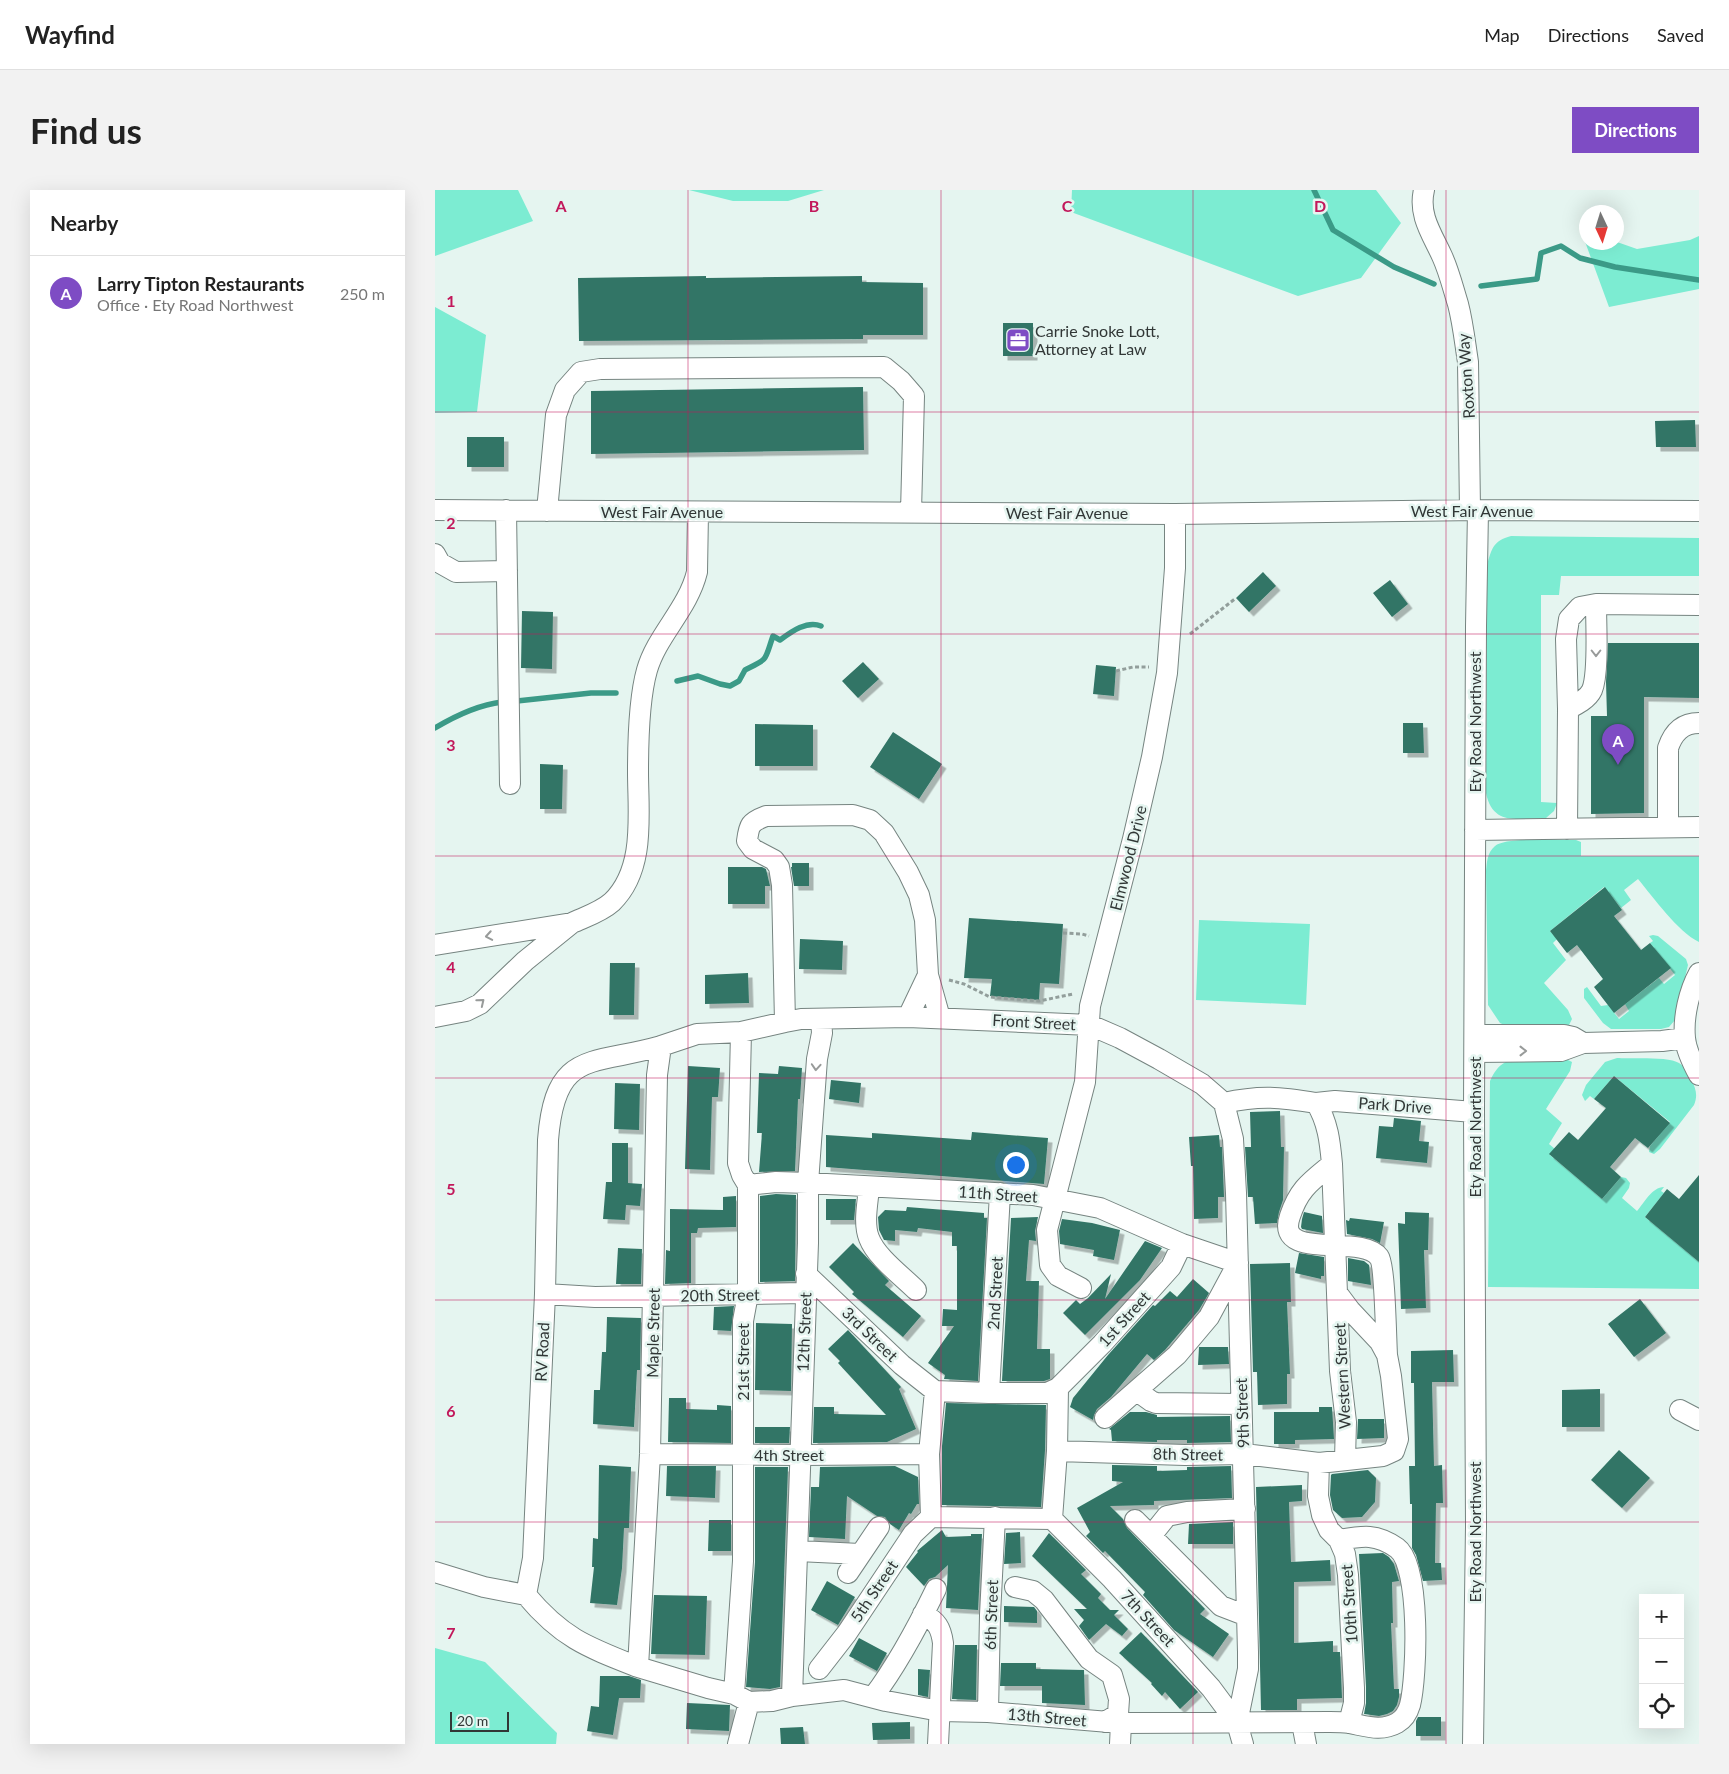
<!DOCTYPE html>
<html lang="en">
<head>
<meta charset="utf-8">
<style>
  :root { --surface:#fff; --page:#f2f2f2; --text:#222; --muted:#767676; --line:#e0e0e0; --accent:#7e4cc4 }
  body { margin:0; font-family:Lato,sans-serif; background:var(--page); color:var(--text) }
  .controls { position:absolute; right:15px; bottom:15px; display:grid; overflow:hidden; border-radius:0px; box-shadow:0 5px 20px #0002 }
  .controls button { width:45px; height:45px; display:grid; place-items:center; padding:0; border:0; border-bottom:1px solid var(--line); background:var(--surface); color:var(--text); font:25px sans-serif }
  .compass { position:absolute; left:1144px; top:15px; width:45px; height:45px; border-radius:50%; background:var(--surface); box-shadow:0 5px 20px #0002; rotate:176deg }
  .scale { position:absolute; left:15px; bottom:12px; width:59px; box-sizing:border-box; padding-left:5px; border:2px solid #313736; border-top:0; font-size:14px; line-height:18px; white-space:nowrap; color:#313736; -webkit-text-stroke:4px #e5f5f0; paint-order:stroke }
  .you { position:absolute; left:580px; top:974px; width:18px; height:18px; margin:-12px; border:4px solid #fff; border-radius:50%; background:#1a73e8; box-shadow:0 0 0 8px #1a73e833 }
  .badge { display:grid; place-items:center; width:32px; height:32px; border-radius:50%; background:var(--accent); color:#fff; font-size:16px; font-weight:700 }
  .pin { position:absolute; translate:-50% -41px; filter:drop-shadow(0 1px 2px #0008) }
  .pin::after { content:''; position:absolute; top:26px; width:18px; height:15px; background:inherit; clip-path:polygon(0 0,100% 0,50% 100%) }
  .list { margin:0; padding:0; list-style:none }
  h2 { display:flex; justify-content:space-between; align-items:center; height:65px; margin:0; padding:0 20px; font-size:21px }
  h2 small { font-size:16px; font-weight:400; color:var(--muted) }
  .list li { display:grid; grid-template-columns:32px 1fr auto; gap:15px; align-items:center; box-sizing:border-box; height:75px; padding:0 20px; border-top:1px solid var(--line) }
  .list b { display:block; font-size:19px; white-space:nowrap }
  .list p { margin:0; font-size:16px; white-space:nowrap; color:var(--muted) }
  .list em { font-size:16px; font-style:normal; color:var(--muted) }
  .icon { flex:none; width:28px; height:28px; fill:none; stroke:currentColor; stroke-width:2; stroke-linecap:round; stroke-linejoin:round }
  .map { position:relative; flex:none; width:1264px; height:1554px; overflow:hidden; border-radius:0px }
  header { display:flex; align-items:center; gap:30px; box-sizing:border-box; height:70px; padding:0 25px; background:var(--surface); border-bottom:1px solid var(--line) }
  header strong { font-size:24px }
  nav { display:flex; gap:28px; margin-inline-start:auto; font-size:18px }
  .intro { display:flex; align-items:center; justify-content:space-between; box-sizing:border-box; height:120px; padding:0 30px }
  h1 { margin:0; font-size:35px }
  .button { padding:12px 22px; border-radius:0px; background:var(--accent); color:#fff; font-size:18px; font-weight:700 }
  main { display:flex; gap:30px; padding:0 30px }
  aside { flex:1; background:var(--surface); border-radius:0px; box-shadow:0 5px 20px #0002 }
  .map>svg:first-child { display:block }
</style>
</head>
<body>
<header>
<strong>Wayfind</strong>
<nav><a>Map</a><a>Directions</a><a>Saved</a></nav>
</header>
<div class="intro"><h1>Find us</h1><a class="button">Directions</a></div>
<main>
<aside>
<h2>Nearby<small></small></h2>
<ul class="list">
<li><span class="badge">A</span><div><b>Larry Tipton Restaurants</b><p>Office · Ety Road Northwest</p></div><em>250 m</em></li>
</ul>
</aside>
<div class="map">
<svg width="1264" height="1554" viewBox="0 0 1264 1554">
  <defs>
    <filter id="shadow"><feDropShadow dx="4.5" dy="4.5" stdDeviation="0" flood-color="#0004"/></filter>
  </defs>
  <rect width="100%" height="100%" fill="#e5f5f0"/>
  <path fill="#7cecd2" d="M0,0h83l15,31 -98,35z
    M254,0h135l-36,11h-55z
    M637,0h304l25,33 -40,55 -63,18 -227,-84z
    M1145,38l6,3 1,11h30l20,7 53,-9 9,-4v53l-90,18z
    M0,117l51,28 -9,77 -42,1z
    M1076,346l188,2v38h-138l-2,19h-18v207l16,1 -3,8 -8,7c-27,0 -53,9 -60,-25l1,-228c5,-17 6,-24 24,-29z
    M1141,650l5,2v14h118v86c-21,-10 -46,-45 -61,-63l-14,11 7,10 -10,8 -17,-21 -54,44 7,8 -4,4 13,17 -22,23 24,27 4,9 -3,6 -5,3h-53l-11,-5 -12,-18 -2,-134c1,-9 1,-18 9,-25 11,-9 64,-6 81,-6z
    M764,730l111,4 -4,81 -110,-5z
    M1218,745l5,1 28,23 2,6 -13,55 -6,7 -8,2h-50l-8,-6 -19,-25v-9l3,-2 14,19 7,-1 11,14 10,-8 -4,-7 34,-26 5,6 11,-9 -25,-32 3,-2 -4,-5z
    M1087,867l46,3 4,2 -2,9 -24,38 16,14 -13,21 6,5 -5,6 52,44 19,-22 5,1 4,5 -1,5 -7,10 15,13c7,-8 15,-24 27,-24l-3,4 3,2 -19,24 54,45v27l-211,-2 2,-206c8,-17 14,-20 32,-24z
    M1182,868c14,1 52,-2 62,5 6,4 9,10 12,16 5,10 7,16 3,26l-34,44 -6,5 -5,-2 1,-6 20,-24 -56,-46 -20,23 -4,-3 -5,5 -3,-6 4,-10 19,-23z
    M0,1458l50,14 72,71 -1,11h-121z"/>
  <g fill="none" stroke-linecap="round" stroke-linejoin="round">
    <path stroke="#3b9a87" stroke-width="5.5" d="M879,0l19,40 61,37 40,17
      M1046,96l56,-7 4,-26 20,-7 19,12 35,9 84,13
      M242,491l21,-5 22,8 10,2 9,-5 6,-11c24,-12 19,-8 28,-34l7,4c11,-8 27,-20 41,-14
      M82,511l74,-8h25
      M0,538c20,-12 43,-23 67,-26"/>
  </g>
  <path fill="#327566" filter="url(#shadow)" d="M271,86v2l156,-2v6l61,1v52h-60v4l-284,2 -1,-63z
    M568,133h30v33h-30z
    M428,197l1,63 -273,4v-63z
    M1260,230l1,27h-40l-1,-26z
    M32,247h37v30h-37z
    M828,382l13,14 -27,26 -13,-14z
    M955,390l18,24 -16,13 -19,-24z
    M87,421l31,1 -1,57 -31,-1z
    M1173,453h91v55l-55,-1v116l-53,1v-98h16l-1,-34z
    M428,472l16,17 -21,19 -16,-17z
    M661,475l20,2 -2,29 -21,-2z
    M968,533h20l1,30h-21z
    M320,534l58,1v41h-58z
    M458,542l49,32 -23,35 -49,-32z
    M105,574l23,1 -1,44h-22z
    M357,673h17v23h-15l-3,-19h1z
    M293,677h34l4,2 4,17h-5v18h-37z
    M1170,697l17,23 -8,6 27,34 9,-7 21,25 -57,45 -20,-26 9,-8 -26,-34 -10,8 -17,-22z
    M534,728l94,6 -4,60 -19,-1 -1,17 -49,-4 2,-17 -28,-1z
    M365,749l43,2 -1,29 -43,-1z
    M175,773h25l-1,52h-25z
    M313,783l1,30 -44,1v-29z
    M253,876l32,2 -2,29h-6l-2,73 -25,-1z
    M344,876l23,2 -2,31h-2l-3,72 -36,1 3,-39h-5l2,-60 19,1z
    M1179,886l56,47 -22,25 -13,-10 -25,29 11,10 -19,22 -53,-45 20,-22 9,8 28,-32 -12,-9z
    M396,890l30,3 -2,20 -30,-4z
    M180,893l25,1 -1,46 -25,-1z
    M845,921l1,36h3l-1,53 -4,12 -2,11 -22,1 -2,-27h-5l-3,-50h6l-1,-35z
    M959,928l27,3 -2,20 10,1 -2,21 -51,-5 3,-32 14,1z
    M537,942l76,6 -4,46 -218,-17v-32l46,3v-5l99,7z
    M784,945l1,12h2l2,50h-6v21l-24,1 -1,-53h-2l-2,-29z
    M177,953h16v40l14,1 -2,22 -14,-1 -1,15 -22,-1 3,-37h6z
    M1264,985v87l-54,-45 22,-28 12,10z
    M341,1004l20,1 -1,86 -35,1v-86z
    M301,1006v31l-38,1 -1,5h-6v50l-26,1 1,-34 4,1v-42l53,1v-13z
    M391,1009h30l-2,21h-28z
    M472,1017l77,6v5h3l-9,163 -34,-2 1,-4 -17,-12 26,-37h-12l1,-17 14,1v-64h-5v-14l-34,-4 -1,4 -22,-2v11l-11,-1 -5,-10 -1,-13 7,-7 21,1z
    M869,1022l18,4 1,17 -21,-4 -1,-2 1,-8z
    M970,1022l24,1 -1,37h-4l2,58 -25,1 -3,-86 7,1z
    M603,1027l-3,14 1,10 -7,-1 -3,41h13l-2,68h13v30l-6,2h-42l9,-163z
    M915,1028l34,4 -4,21 -8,-4 -25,-5 -1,-14 3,1z
    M627,1029l30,4 28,7 -6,30 -21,-4 1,-6 -34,-6 -1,-13z
    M710,1051l17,7 -22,32 -55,55 -22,-22 13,-13 4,4 8,-6 23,-24 -6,25z
    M418,1053l36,38 -4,4 36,31 -18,21 -51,-43 2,-2 -25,-25z
    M183,1058l24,1 -1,35h-25z
    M864,1063l25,4v19h-3v3l-26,-6z
    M913,1068l16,3 5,4 2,20 -23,-4z
    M855,1073l1,39h-4l3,72h-3v30l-29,1 -1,-33h-4l-3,-108z
    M758,1089l16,14 -10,17 -34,40 -11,10 -7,-6 -36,43 -14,12 -3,6 -1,5 -23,-13 3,-9 35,-43 45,-50 2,1 15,-15 7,6z
    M1205,1109l26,34 -32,24 -26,-33z
    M299,1116l-3,25 -18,-1 1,-23z
    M172,1127l34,1 -1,52h-3l-3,57 -41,-3 1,-34h6l2,-38h4z
    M321,1133l36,1 -1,67 -36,-1z
    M413,1140l53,57 -2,2 17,40 -29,13 -74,1 1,-36h20v7l52,1 -48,-52 2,-2 -12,-12z
    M764,1157h29l1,17 -31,1z
    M1018,1160l1,32h-22l2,84 8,-1 1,38h-7l-1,60h6l1,17 -19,1 -7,-26 -4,-7v-44h-2l-1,-38h6l-1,-83h-3v-32z
    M1165,1199v38h-38v-37z
    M234,1208h17v11l31,1v-5l14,1v37l-63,-1z
    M511,1213l100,2 -1,45 -4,57 -99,-2v-59z
    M884,1217h13l2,32 -39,1v4h-21v-32h45z
    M695,1222h16l11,3v2l73,-1 1,26 -44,1v-3h-30v2l-45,-1 -1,-11 -2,-1z
    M923,1229h26v19l-27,1z
    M320,1237h35l-1,16h-34z
    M1184,1260l31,28 -28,30 -31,-28z
    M164,1275l32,2 -2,61h-5l-2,40 -5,37 -27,-2 4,-36h-2l1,-29 5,1z
    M677,1275l45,1v5l30,-1v-3l44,-1 1,32 -78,3v4l-44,1 13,13 4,9 78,81 -5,5 29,20 -16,23 -39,-27 -31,-35 2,-3 -40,-41 -2,2 -17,-17 4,-4 -13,-24 46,-26 -11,-1z
    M232,1276h49l-1,32 -49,-2z
    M460,1276l23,11 1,27h-2l-6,10 -2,-1 -10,17 -9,-6 -5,-7 -8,-1 -30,-20 -2,43 -36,-2 2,-50h8l1,-20z
    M320,1277h33l-8,220 -10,2 -24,-2 9,-125z
    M933,1280l8,8 -1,24 -13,15 -20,1 -9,-8 -3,-15 1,-20 1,-1z
    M867,1295v16l-13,1 2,60 39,-2 1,21 -37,1v61l39,-2v11h7l2,46 -45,1v11h-36l-5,-223z
    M274,1330h22v31h-23z
    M798,1332v22h-45l1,-20z
    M507,1340l4,7 25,-1v-2h11l-4,76 -32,-2 2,-43 -13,12 -6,2 -5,7 -18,-19 12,-15 -1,-1z
    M585,1342l1,31 -17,1 2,-31z
    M614,1343l37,37 -5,4 20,20 -3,4 12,12h9l-5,5 14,14 -6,7 -16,-12 -17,16 -10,-14 5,-6 -10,-11h13l-55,-53z
    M948,1363l6,4 5,7 5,17 -7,1 1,41h-2l3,66h5v8l-2,8 -4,6 -6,3 -8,2 -15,-2 2,-11v-16l-7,-133z
    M392,1391l28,16 -17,28 -27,-15z
    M219,1405l53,1 -2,59 -54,-1z
    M569,1416l30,1 3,4v12l-33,-1z
    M706,1442l57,60 -18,17 -15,-17 -3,4 -11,-12 1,-1 -33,-30z
    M424,1448l28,15 -10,18 -28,-15z
    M520,1455h22l-1,55 -24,-1z
    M566,1473h35v6l48,1 1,35 -43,-2v-17h-42z
    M483,1479l12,1 -2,27 -10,-2z
    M165,1486h29l12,4 -1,18h-21l-6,37 -26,-4 4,-25 8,1z
    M252,1513l43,2 -1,26 -43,-2z
    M983,1527h23v19h-25v-15z
    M475,1532v17l-37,1 -1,-17z
    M368,1537l2,17h-24l-1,-16z"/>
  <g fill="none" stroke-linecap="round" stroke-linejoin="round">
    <g stroke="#768480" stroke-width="22">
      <path id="minor" d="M989,0c-6,25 8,44 18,66 7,15 11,32 16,48 5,19 7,39 10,58l2,148
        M0,320l740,4 303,-4 221,1
        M71,320l4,274
        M112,321l9,-96 9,-25 16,-18 19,-3 284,-2 17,14 13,15 -3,116
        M0,364l5,9 16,9 51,-1
        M1133,519c8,-4 20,-10 24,-19 7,-17 4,-65 4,-86
        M1233,637v-79c5,-15 14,-25 31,-25
        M1132,639l1,-120 -2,-70 3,-20 11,-12 16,-3 103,1
        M1040,640l224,-3
        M0,755l137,-22c13,-6 29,-11 40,-21 34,-33 26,-88 26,-130 0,-30 1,-74 9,-102 10,-35 41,-61 50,-98l1,-60
        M1264,783c-10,18 -16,44 -14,65 1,12 8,26 14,37
        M0,827l31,-6 14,-7 45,-43 47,-38
        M473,827l20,-42
        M350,832l-3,-137 -3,-18 -5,-7 -21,-11 -6,-8c2,-16 3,-19 19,-25l87,-1 17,5 14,13 24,39 11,23 6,25 3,55 12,43
        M1040,845h89l9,2 10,6
        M1040,862l86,-1 22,-8 79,-2 23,-3
        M789,913l9,36 3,54 12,459v17l-11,54
        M789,913c36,-8 56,-6 92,0 12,19 14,39 16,61l8,207 6,51 -1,37
        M881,913l19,-2 139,11
        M897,974c-22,18 -33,25 -42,52 -16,46 71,17 89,41 6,8 7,82 8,98
        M313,995l28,-3 32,1 225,12 67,13 82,36 56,19 -29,54 -32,38 -72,63
        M434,997c-1,15 -6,36 0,51 7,19 33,38 47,52
        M371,1084l96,91 33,26
        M646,1098l-23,-12 -8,-11 -3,-35 38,-148 5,-76 43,-167 19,-82 15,-84 8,-105v-54
        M110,1104l50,3 210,-4
        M623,1198l-1,63 -5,68 -121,-2 -2,-63 6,-63 54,2h58z
        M623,1198l44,-44 69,-77 11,-23
        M702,1201l14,10 5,2 85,1
        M554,1203l11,-200
        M1245,1220l19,10
        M622,1261l128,4 59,-1 75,9 64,-7 11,-5 4,-12 -7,-63 -4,-21 -7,-13 -30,-32 -12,-16
        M215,1264l151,1 128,-1
        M884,1273l-1,33 4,19 7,15 10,10 6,14 3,21 6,113v15l-5,20
        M617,1329l60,60 99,109 26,35 6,21
        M700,1330l86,86 26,10
        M716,1346l16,-20 20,-4 58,-3
        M363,1361l62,3
        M0,1382l49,15 42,8
        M413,1383l31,-46
        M580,1397l18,4 11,9 45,59 23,16 7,24 -1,15 -13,8
        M488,1424c14,7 18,14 20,29l-5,101
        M203,1477c-51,-20 -76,-29 -112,-72l7,-37 12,-264 3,-154c7,-91 43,-74 113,-94
        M384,1479l28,-36 66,-99 18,-17
        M299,1504l9,-133v-240l5,-27v-109l-6,-10 -4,-12 3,-131
        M357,1506l16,-453v-60l9,-124 5,-26 -1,-14
        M438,1507c25,-33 45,-71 63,-108
        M314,1512l-15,-8 -26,-6 -70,-21 12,-213 7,-379 4,-29 36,-12 44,-2 44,-10 16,-3 107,-2 182,8 30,13 39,21 43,25 22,19
        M314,1512l23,-1 20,-5 52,-6 42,11 54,10 48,1 133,11 209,-1c6,0 13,0 19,1 17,3 32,9 48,0 7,-4 11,-11 13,-18 7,-28 11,-140 -13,-157 -21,-15 -35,-12 -58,-8
        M553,1522l2,-97 5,-98
        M867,1533l4,21
        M303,1554l11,-42
        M685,1554l1,-21
        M1038,1554l3,-218 -2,-414 2,-486 2,-116"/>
    </g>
    <path stroke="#929e9b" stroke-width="3" stroke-dasharray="4 2.5" stroke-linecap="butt" d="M755,444l46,-36
      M681,481l17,-4h16
      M628,743l19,1 7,2
      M514,790l15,4 26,13 49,4 34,-7"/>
    <use href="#minor" stroke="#fff" stroke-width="20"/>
  </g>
  <defs><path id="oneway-chevron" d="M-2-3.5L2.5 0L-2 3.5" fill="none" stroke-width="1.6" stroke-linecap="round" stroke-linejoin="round" transform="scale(1.25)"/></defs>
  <g stroke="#989b9a">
    <use href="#oneway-chevron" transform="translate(1161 463) rotate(90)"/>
    <use href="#oneway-chevron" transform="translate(54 746) rotate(170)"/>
    <use href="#oneway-chevron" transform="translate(46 812) rotate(-39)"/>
    <use href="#oneway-chevron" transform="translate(1088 861)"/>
    <use href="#oneway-chevron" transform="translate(381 877) rotate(94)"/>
  </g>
  <path fill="none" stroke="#c2185b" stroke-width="1" stroke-opacity="0.55" d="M253,0v1554M506,0v1554M758,0v1554M1011,0v1554M0,222h1264M0,444h1264M0,666h1264M0,888h1264M0,1110h1264M0,1332h1264"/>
  <defs>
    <g id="office-square" transform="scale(1.25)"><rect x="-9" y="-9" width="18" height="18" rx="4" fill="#7e4cc4" stroke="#e5f5f0"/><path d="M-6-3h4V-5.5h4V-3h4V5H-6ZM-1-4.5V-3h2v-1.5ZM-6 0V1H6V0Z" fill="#fff"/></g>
  </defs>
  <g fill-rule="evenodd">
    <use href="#office-square" x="583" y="150"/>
  </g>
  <g text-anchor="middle" stroke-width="5" stroke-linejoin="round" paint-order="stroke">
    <g font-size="16" fill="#313736" stroke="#e5f5f0" text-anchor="start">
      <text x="600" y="147">Carrie Snoke Lott,<tspan x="600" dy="18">Attorney at Law</tspan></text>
    </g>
    <g font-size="16" fill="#313736" stroke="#e5f5f0">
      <text transform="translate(1031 186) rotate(-94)" y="6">Roxton Way</text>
      <text x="1037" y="327">West Fair Avenue</text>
      <text x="227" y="328">West Fair Avenue</text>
      <text x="632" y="329">West Fair Avenue</text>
      <text transform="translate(1040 532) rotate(-90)" y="6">Ety Road Northwest</text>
      <text transform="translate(693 668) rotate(-76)" y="6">Elmwood Drive</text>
      <text transform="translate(599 832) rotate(3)" y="6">Front Street</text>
      <text transform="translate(960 915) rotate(4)" y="6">Park Drive</text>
      <text transform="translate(1040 937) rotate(-90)" y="6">Ety Road Northwest</text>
      <text transform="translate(563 1004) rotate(4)" y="6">11th Street</text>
      <text transform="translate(560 1103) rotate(-87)" y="6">2nd Street</text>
      <text transform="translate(285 1105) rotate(-1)" y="6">20th Street</text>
      <text transform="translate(689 1129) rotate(-48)" y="6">1st Street</text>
      <text transform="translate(369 1142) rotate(-88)" y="6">12th Street</text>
      <text transform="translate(218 1143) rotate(-89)" y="6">Maple Street</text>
      <text transform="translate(435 1144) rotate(44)" y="6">3rd Street</text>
      <text transform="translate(107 1162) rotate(-87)" y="6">RV Road</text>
      <text transform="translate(308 1172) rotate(-90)" y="6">21st Street</text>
      <text transform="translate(907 1186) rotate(-93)" y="6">Western Street</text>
      <text transform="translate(807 1223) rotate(-92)" y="6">9th Street</text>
      <text transform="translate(753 1264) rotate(1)" y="6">8th Street</text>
      <text x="354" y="1271">4th Street</text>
      <text transform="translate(1040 1342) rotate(-90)" y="6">Ety Road Northwest</text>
      <text transform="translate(439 1401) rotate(-56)" y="6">5th Street</text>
      <text transform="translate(914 1414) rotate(-94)" y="6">10th Street</text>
      <text transform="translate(556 1425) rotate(-88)" y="6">6th Street</text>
      <text transform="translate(713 1428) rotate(47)" y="6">7th Street</text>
      <text transform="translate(612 1527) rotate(5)" y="6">13th Street</text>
    </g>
  </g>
  <g font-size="16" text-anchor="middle" font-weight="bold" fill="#c2185b" stroke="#e5f5f0" stroke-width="5" stroke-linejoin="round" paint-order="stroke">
    <text x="126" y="22">A</text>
    <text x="379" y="22">B</text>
    <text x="632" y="22">C</text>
    <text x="885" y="22">D</text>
    <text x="16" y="117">1</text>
    <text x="16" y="339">2</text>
    <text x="16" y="561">3</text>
    <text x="16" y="783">4</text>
    <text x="16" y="1005">5</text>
    <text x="16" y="1227">6</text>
    <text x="16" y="1449">7</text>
  </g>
</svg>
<div class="controls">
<button>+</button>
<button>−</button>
<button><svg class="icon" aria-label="locate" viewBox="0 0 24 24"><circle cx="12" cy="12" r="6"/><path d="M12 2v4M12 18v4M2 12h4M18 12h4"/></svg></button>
</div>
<svg class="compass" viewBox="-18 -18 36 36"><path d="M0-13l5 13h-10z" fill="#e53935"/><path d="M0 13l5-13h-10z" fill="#767676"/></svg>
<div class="scale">20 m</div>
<div class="you"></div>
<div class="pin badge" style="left:1183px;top:575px">A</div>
</div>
</main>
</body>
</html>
